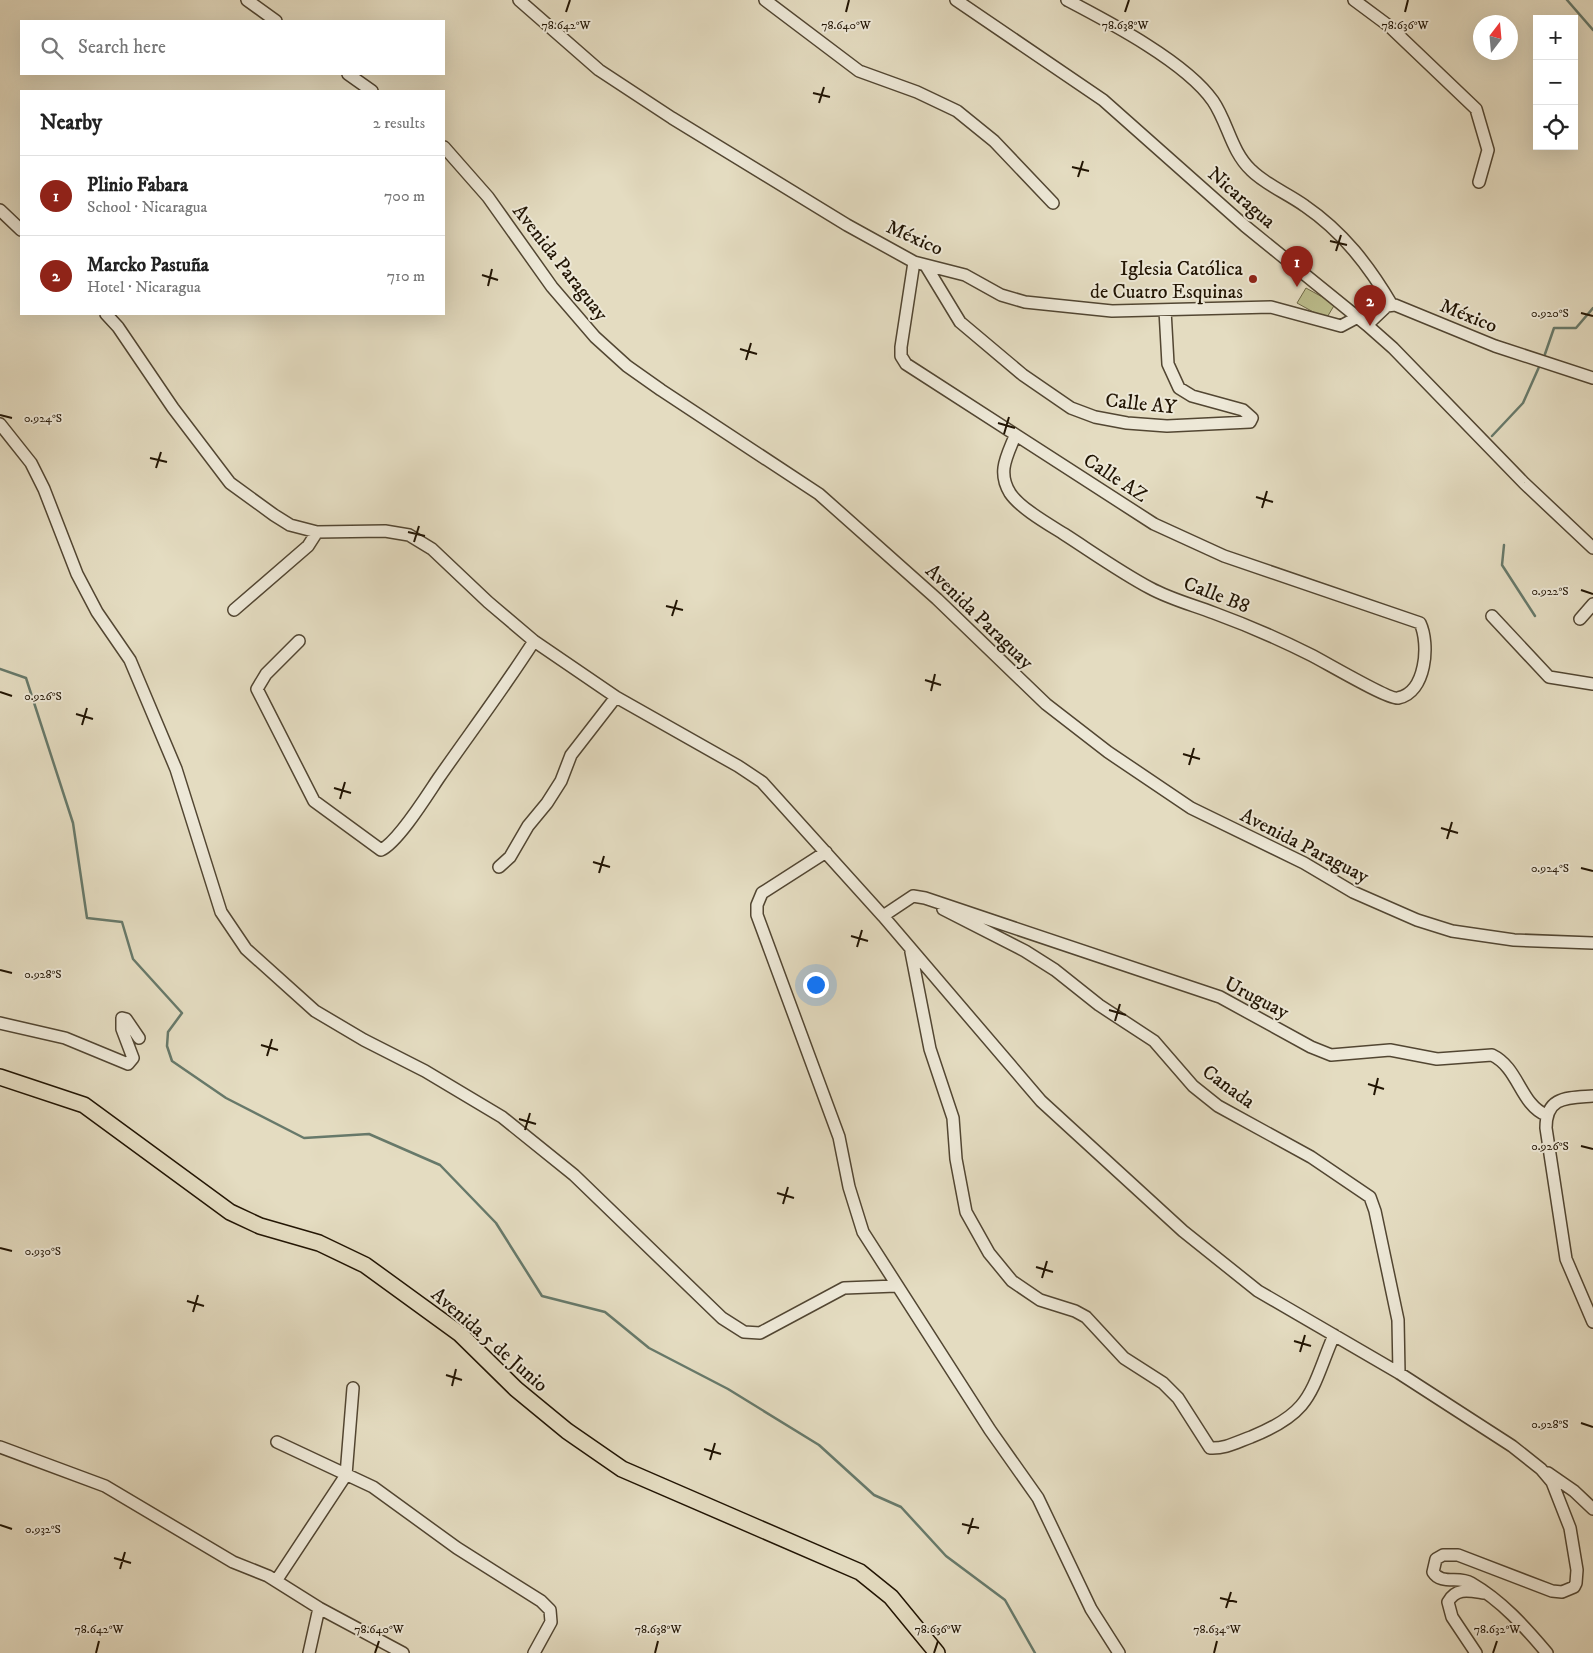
<!DOCTYPE html>
<html lang="en">
<head>
<meta charset="utf-8">
<style>
  :root { --surface:#fff; --page:#f2f2f2; --text:#222; --muted:#767676; --line:#e0e0e0; --accent:#8f2418 }
  body { margin:0; font-family:"IM FELL DW Pica",serif; background:var(--page); color:var(--text) }
  .controls { position:absolute; right:15px; top:15px; display:grid; overflow:hidden; border-radius:0px; box-shadow:0 5px 20px #0002 }
  .controls button { width:45px; height:45px; display:grid; place-items:center; padding:0; border:0; border-bottom:1px solid var(--line); background:var(--surface); color:var(--text); font:25px sans-serif }
  .compass { position:absolute; left:1473px; top:15px; width:45px; height:45px; border-radius:50%; background:var(--surface); box-shadow:0 5px 20px #0002; rotate:16deg }
  .you { position:absolute; left:815px; top:984px; width:18px; height:18px; margin:-12px; border:4px solid #fff; border-radius:50%; background:#1a73e8; box-shadow:0 0 0 8px #1a73e833 }
  .badge { display:grid; place-items:center; width:32px; height:32px; border-radius:50%; background:var(--accent); color:#fff; font-size:16px; font-weight:700 }
  .pin { position:absolute; translate:-50% -41px; filter:drop-shadow(0 1px 2px #0008) }
  .pin::after { content:''; position:absolute; top:26px; width:18px; height:15px; background:inherit; clip-path:polygon(0 0,100% 0,50% 100%) }
  .list { margin:0; padding:0; list-style:none }
  h2 { display:flex; justify-content:space-between; align-items:center; height:65px; margin:0; padding:0 20px; font-size:21px }
  h2 small { font-size:16px; font-weight:400; color:var(--muted) }
  .list li { display:grid; grid-template-columns:32px 1fr auto; gap:15px; align-items:center; box-sizing:border-box; height:80px; padding:0 20px; border-top:1px solid var(--line) }
  .list b { display:block; font-size:19px; white-space:nowrap }
  .list p { margin:0; font-size:16px; white-space:nowrap; color:var(--muted) }
  .list em { font-size:16px; font-style:normal; color:var(--muted) }
  .icon { flex:none; width:28px; height:28px; fill:none; stroke:currentColor; stroke-width:2; stroke-linecap:round; stroke-linejoin:round }
  .map { position:relative; flex:none; width:1593px; height:1653px; overflow:hidden }
  .search { position:absolute; background:var(--surface); box-shadow:0 5px 20px #0002; left:20px; top:20px; width:425px; height:55px; display:flex; align-items:center; gap:12px; box-sizing:border-box; padding:0 18px; border-radius:0px; color:var(--muted); font-size:19px }
  .panel { position:absolute; background:var(--surface); box-shadow:0 5px 20px #0002; left:20px; top:90px; width:425px; height:225px; border-radius:0px }
  .map>svg:first-child { display:block }
</style>
</head>
<body>
<div class="map">
<svg width="1593" height="1653" viewBox="0 0 1593 1653">
  <rect width="100%" height="100%" fill="#e4dcc1"/>
  <filter id="stains"><feTurbulence type="fractalNoise" baseFrequency=".004" numOctaves="4"/><feColorMatrix values="0 0 0 0 .2 0 0 0 0 .09 0 0 0 0 .02 0 0 0 .5 -.17"/></filter>
  <radialGradient id="worn" r=".72"><stop offset=".6" stop-color="#630" stop-opacity="0"/><stop offset="1" stop-color="#630" stop-opacity=".3"/></radialGradient>
  <path fill="#bcbe8d" stroke="#6e6948" d="M1306,288l29,16 -9,15 -29,-16z"/>
  <g fill="none" stroke-linecap="round" stroke-linejoin="round">
    <path stroke="#67796a" stroke-width="2.5" d="M1567,0l26,30
      M1545,354l9,-26h22l17,-20
      M1492,436l31,-33 16,-36
      M1504,545l-2,20 33,51
      M0,669l26,9 47,145 14,95 35,4 11,37 49,54 -14,19 -1,14 5,15 54,37 78,40 65,-4 71,31 56,58 46,73 63,16 44,36 79,41 91,56 55,50 27,12 45,49 59,44 30,53"/>
    <g stroke="#524632" stroke-width="14">
      <path id="minor" d="M247,0l29,21
        M519,0l80,70 73,48 175,107 67,37 51,13 36,20 24,7 87,9 159,-4 70,19 15,-8
        M765,0l94,71 58,21 40,19 37,30 59,62
        M956,0l147,100 142,126 122,99 26,23 131,135 69,65
        M1067,0c42,22 119,62 146,101 15,22 18,50 38,69 15,15 36,23 54,36 38,26 64,60 87,99
        M1354,0l35,26 87,83 12,41 -9,32
        M348,74l24,17
        M444,147l44,50 64,90 43,50 32,29 34,24 158,104 118,105 109,105 62,48 83,56 113,55 49,29 64,28 35,11 62,9 79,3
        M0,210l21,20
        M914,262l-13,85v9l5,8 248,160 70,32 196,67c10,21 6,70 -22,75 -9,2 -73,-36 -87,-43 -32,-16 -64,-30 -97,-42 -21,-8 -44,-14 -64,-25 -30,-16 -58,-36 -86,-54 -16,-10 -44,-26 -54,-41 -13,-21 -3,-37 5,-57
        M926,266l34,56 63,53 48,33 24,9 32,6 40,3 83,-4 2,-4 -9,-8 -51,-14 -13,-8 -11,-24 -3,-54
        M106,314l12,13 55,81 57,75 44,32 16,10 27,7 68,-1 24,4 23,14 56,53 46,39 82,56 122,69 24,16 121,134 158,185 142,130 75,60 141,82 113,73 29,23 11,13 18,46 7,42 -1,13 -2,4 -12,5 -10,-1 -94,-36h-15l-7,4 -3,13c8,13 26,4 38,11 31,18 53,43 76,70
        M1367,325l20,-19 8,-1 100,41 98,32
        M0,424l31,39 13,26 33,85 20,38 33,48 46,109 45,143 25,37 69,62 49,29 61,31 77,46 72,58 148,143 22,14 16,1 84,-45 52,-2
        M234,610l74,-64 9,-14
        M1492,616l57,61 44,7
        M1580,619l13,-15
        M299,641l-33,33 -9,15 57,112 67,49c17,-8 45,-53 57,-71 32,-46 66,-91 96,-138
        M826,852l-64,41 -5,12v10l82,222 10,50 14,45 127,198 48,68 53,111 28,44
        M499,867l11,-10 18,-31 19,-23 14,-22 10,-26 45,-58
        M943,909l82,42 30,19 44,35 55,36 39,45 25,20 93,51 59,40 5,14 23,109 1,53
        M883,916l30,-20 12,2 295,99 91,50 20,8 59,-5 47,9 55,-4c27,13 28,49 54,60
        M911,952l19,97 23,69 3,41 10,53 23,41 23,28 28,19 35,11 11,6 38,41 39,25 15,15 32,50c15,1 27,-6 41,-11 62,-25 59,-45 83,-102
        M0,1023l65,15 63,26 5,-6 -11,-29v-11l4,1 13,19
        M1593,1096c-26,2 -47,0 -47,32l20,131 27,63
        M277,1442l96,45 84,61 84,53 9,9 1,12 -17,31
        M0,1447l105,39 128,76 35,14 51,32 -10,45
        M1548,1473l26,18 19,18
        M276,1581l70,-106 7,-87
        M319,1608l84,45
        M1476,1653l-24,-36 -4,-15c8,-15 22,-11 36,-9"/>
    </g>
    <g stroke="#211403" stroke-width="18">
      <path id="major" d="M0,1077l84,28 146,107 30,14 59,17 46,22 95,69 56,55 51,42 55,38 238,103 31,25 46,56"/>
    </g>
    <use href="#minor" stroke="#ede8d7" stroke-width="11"/>
    <use href="#major" stroke="#e4dcc1" stroke-width="15"/>
  </g>
  <path fill="none" stroke="#211403" stroke-width="2" d="M566,12l4,-12M846,12l3,-12M1125,12l4,-12M1405,12l3,-12M813,93l17,4M819,103l5,-16M1072,167l17,4M1078,177l5,-16M1330,241l17,4M1336,251l5,-16M482,275l16,5M488,286l4,-17M1581,313l12,3M740,349l17,5M746,360l5,-17M0,415l12,3M998,423l17,5M1004,434l5,-17M150,458l17,4M156,468l5,-16M1256,497l17,5M1262,508l5,-17M408,532l17,4M414,542l5,-16M1581,590l12,4M666,606l17,4M672,616l5,-16M925,680l16,5M931,691l4,-17M0,692l12,4M76,714l17,5M82,725l5,-17M1183,754l17,5M1189,765l5,-17M334,788l17,5M340,799l5,-17M1441,828l17,5M1447,839l5,-17M593,862l17,5M1581,868l12,3M599,873l5,-17M851,936l17,5M857,947l5,-17M0,970l12,3M1109,1010l17,5M1115,1021l5,-17M261,1045l17,5M267,1056l5,-17M1368,1084l16,5M1374,1095l4,-17M519,1119l17,5M525,1130l5,-17M1581,1146l12,3M777,1193l17,5M783,1204l5,-17M0,1248l12,3M1036,1267l17,5M1042,1278l5,-17M187,1301l17,5M193,1312l5,-17M1294,1341l17,5M1300,1352l5,-17M446,1375l16,5M452,1386l4,-17M1581,1423l12,4M704,1449l17,5M710,1460l5,-17M962,1524l17,4M0,1525l12,4M968,1534l5,-16M114,1558l17,5M120,1569l5,-17M1220,1598l17,4M1226,1608l5,-16M96,1653l3,-12M375,1653l4,-12M655,1653l3,-12M934,1653l4,-12M1214,1653l3,-12M1493,1653l4,-12"/>
  <circle fill="#8f2418" stroke="#ede8d7" stroke-width="2" cx="1253" cy="279" r="5"/>
  <g text-anchor="middle" stroke-width="4" stroke-linejoin="round" paint-order="stroke">
    <g font-size="20" fill="#211403" stroke="#ede8d7">
      <text transform="translate(1242 197) rotate(41)" y="7">Nicaragua</text>
      <text transform="translate(915 237) rotate(24)" y="7">México</text>
      <text transform="translate(561 262) rotate(52)" y="7">Avenida Paraguay</text>
      <text transform="translate(1469 315) rotate(22)" y="7">México</text>
      <text transform="translate(1141 403) rotate(6)" y="7">Calle AY</text>
      <text transform="translate(1116 477) rotate(33)" y="7">Calle AZ</text>
      <text transform="translate(1217 594) rotate(21)" y="7">Calle B8</text>
      <text transform="translate(980 616) rotate(44)" y="7">Avenida Paraguay</text>
      <text transform="translate(1305 845) rotate(27)" y="7">Avenida Paraguay</text>
      <text transform="translate(1257 997) rotate(27)" y="7">Uruguay</text>
      <text transform="translate(1229 1086) rotate(36)" y="7">Canada</text>
      <text transform="translate(490 1339) rotate(41)" y="7">Avenida 5 de Junio</text>
    </g>
    <g font-size="20" fill="#211403" stroke="#ede8d7" text-anchor="end">
      <text x="1243" y="275">Iglesia Católica<tspan x="1243" dy="23">de Cuatro Esquinas</tspan></text>
    </g>
  </g>
  <g font-size="12" text-anchor="middle" fill="#211403" stroke="#ede8d7" stroke-width="4" stroke-linejoin="round" paint-order="stroke">
    <text x="566" y="29">78.642°W</text>
    <text x="846" y="29">78.640°W</text>
    <text x="1125" y="29">78.638°W</text>
    <text x="1405" y="29">78.636°W</text>
    <text x="1550" y="317">0.920°S</text>
    <text x="43" y="422">0.924°S</text>
    <text x="1550" y="595">0.922°S</text>
    <text x="43" y="700">0.926°S</text>
    <text x="1550" y="872">0.924°S</text>
    <text x="43" y="978">0.928°S</text>
    <text x="1550" y="1150">0.926°S</text>
    <text x="43" y="1255">0.930°S</text>
    <text x="1550" y="1428">0.928°S</text>
    <text x="43" y="1533">0.932°S</text>
    <text x="99" y="1633">78.642°W</text>
    <text x="379" y="1633">78.640°W</text>
    <text x="658" y="1633">78.638°W</text>
    <text x="938" y="1633">78.636°W</text>
    <text x="1217" y="1633">78.634°W</text>
    <text x="1497" y="1633">78.632°W</text>
  </g>
  <rect width="100%" height="100%" filter="url(#stains)"/>
  <rect width="100%" height="100%" fill="url(#worn)"/>
</svg>
<div class="controls">
<button>+</button>
<button>−</button>
<button><svg class="icon" aria-label="locate" viewBox="0 0 24 24"><circle cx="12" cy="12" r="6"/><path d="M12 2v4M12 18v4M2 12h4M18 12h4"/></svg></button>
</div>
<svg class="compass" viewBox="-18 -18 36 36"><path d="M0-13l5 13h-10z" fill="#e53935"/><path d="M0 13l5-13h-10z" fill="#767676"/></svg>
<div class="you"></div>
<div class="pin badge" style="left:1297px;top:287px">1</div>
<div class="pin badge" style="left:1370px;top:326px">2</div>
<div class="search"><svg class="icon" aria-label="search" viewBox="0 0 24 24"><circle cx="10" cy="10" r="6"/><path d="M15 15l6 6"/></svg>Search here</div>
<section class="panel">
<h2>Nearby<small>2 results</small></h2>
<ul class="list">
<li><span class="badge">1</span><div><b>Plinio Fabara</b><p>School · Nicaragua</p></div><em>700 m</em></li>
<li><span class="badge">2</span><div><b>Marcko Pastuña</b><p>Hotel · Nicaragua</p></div><em>710 m</em></li>
</ul>
</section>
</div>
</body>
</html>
